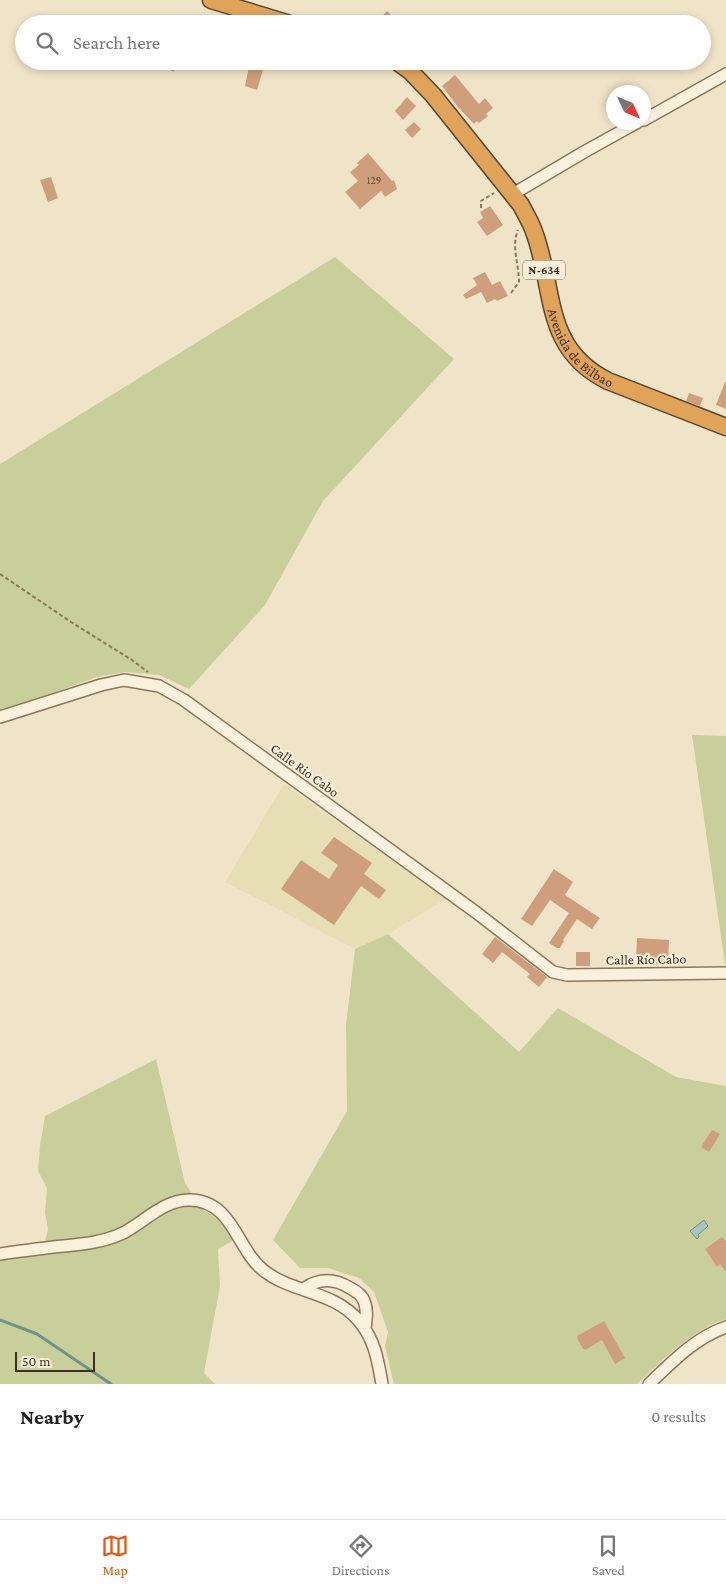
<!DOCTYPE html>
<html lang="en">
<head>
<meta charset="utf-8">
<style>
  :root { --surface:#fff; --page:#f2f2f2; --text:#222; --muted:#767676; --line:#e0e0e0; --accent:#ea580c }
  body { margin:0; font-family:"Crimson Pro",serif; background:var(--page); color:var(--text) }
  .compass { position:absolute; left:606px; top:85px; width:45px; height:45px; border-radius:50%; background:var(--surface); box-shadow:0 2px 8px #0003; rotate:134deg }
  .scale { position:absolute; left:15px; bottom:12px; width:80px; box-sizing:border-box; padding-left:5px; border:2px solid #3d2e20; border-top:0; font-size:14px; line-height:18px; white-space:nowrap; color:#3d2e20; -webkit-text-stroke:4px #f7eed8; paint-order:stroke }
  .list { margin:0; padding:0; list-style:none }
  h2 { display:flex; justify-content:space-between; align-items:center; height:65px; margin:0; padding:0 20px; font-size:21px }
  h2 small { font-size:16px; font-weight:400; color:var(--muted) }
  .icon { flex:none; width:28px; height:28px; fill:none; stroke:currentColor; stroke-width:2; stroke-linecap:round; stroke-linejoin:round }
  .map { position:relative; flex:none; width:726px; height:1384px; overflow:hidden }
  .search { position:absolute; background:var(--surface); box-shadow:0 2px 8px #0003; left:15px; right:15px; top:15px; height:55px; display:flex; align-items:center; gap:12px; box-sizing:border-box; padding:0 18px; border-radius:28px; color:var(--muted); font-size:19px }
  .sheet { height:135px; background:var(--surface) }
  nav { display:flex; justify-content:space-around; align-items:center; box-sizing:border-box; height:70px; border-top:1px solid var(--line); background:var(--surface); font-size:14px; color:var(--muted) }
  nav a { display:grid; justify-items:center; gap:2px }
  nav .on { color:var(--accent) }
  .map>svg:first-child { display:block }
</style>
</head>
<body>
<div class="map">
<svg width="726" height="1384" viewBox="0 0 726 1384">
  <rect width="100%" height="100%" fill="#f0e4c8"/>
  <path fill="#e6deb5" d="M284,784l162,115 -58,35 -33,15 -130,-67z"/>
  <path fill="#c9cf9b" d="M335,257l119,102 -131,142 -58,104 -76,84 -30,-14 -34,-3 -28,5 -97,35v-248z
    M692,735l34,1v228h-1z
    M388,934l131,118 39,-44 118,69 50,9v233c-29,7 -67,44 -89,65h-243l-9,-38 3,-14 -14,-40 -15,-14 -31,-10h-28l-27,-28 74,-129 -1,-86 9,-76z
    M156,1059l29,124 17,26 24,15 7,17 -15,8 2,37 -16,87 11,11h-215v-125l42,-5 6,-25 -3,-16 2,-25 -9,-17 2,-25 5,-30z"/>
  <path fill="#a9c4bc" stroke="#6f938a" d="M704,1220l4,6 -10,9 1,2 -2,2 -7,-8z"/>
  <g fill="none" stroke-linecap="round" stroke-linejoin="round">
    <path stroke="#6f938a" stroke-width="3" d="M0,1320l37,14 74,50"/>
  </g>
  <path fill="#cf9f7d" d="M387,11l8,8 -5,5h-15z
    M162,61h21l-10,11z
    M252,61l13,2 -8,27 -12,-4 4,-20h2z
    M455,75l24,29 6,-6 8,10 -7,6 2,2 -9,7 -2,-2 -3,3 -17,-18 -15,-20z
    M407,97l9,9 -13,14 -8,-9z
    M414,122l7,7 -9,9 -7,-8z
    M368,153l24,28 2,-1 3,9 -12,8 -4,-6 -21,18 -15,-17 13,-11 -8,-9 9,-7 -2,-2z
    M51,177l7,21 -10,4 -8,-22z
    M490,206l13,19 -16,11 -10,-14 6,-4 -3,-6z
    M485,272l7,13 8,-4 8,15 -11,5 -2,-2 -8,4 -6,-11 -15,7 -3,-4 14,-10 -4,-7z
    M725,382h1v27l-10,-4z
    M689,393l14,5 -3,8 -14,-5z
    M334,837l38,26 -8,11 22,16 -7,9 -18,-13 -27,39 -53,-36 20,-29 28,19 9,-14 -17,-12z
    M554,869l19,13 -8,13 35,23 -8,11 -15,-10 -14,21 1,1 -4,7h-3l-8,-5 20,-30 -19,-13 -18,26 -11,-7z
    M495,937l52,40 -8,10 -12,-10 3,-3 -28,-22 -9,11 -11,-9z
    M637,938l32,2 -1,25 -32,-2z
    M576,952h14v14h-14z
    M712,1130l8,4 -11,18 -8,-5z
    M722,1237l4,4v31l-6,-8 -3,3 -12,-18z
    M604,1321l21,37 -10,6 -13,-24 -17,10 -1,-1h-1l-6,-11h1l-1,-2z"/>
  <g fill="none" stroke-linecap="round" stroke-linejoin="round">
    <g stroke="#8d765c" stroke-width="14">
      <path id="minor" d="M644,120l82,-46
        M513,194l71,-42 54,-30
        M0,717l101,-32 23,-5 35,6 25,14 293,213 76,59 14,3 159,-2
        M0,1254c21,-3 43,-6 64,-8 20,-2 40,-4 59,-13 21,-11 42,-34 67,-33 43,1 46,48 73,70 30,24 70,20 96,51 16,19 19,40 23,63
        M303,1289c16,-11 31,-11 47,-1 6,3 12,7 14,13 4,9 2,19 1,28
        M649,1384c24,-23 46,-46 77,-57"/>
    </g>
    <g stroke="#5b4430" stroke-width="19">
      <g id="highway">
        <path d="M211,0l79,24"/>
        <path id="s1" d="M396,61l14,10 23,24 88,110c4,8 9,16 12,24 23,58 8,119 75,152l118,46"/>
      </g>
    </g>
    <path stroke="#8d765c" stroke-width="2" stroke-dasharray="4 2.5" stroke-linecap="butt" d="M481,208v-7l13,-8
      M511,293l8,-11c0,-17 -8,-36 -1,-52
      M0,574l71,48 61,38 16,12"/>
    <use href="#minor" stroke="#faf1dc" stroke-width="11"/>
    <use href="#highway" stroke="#e0a458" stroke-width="16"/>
  </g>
  <g text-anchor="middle" stroke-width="4" stroke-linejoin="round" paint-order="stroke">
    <g font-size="11" fill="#624a37">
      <text x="374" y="184">129</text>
    </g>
    <rect fill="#f7eed8" stroke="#756857" stroke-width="1" x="523" y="260.5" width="42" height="19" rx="4"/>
    <g font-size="12" font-weight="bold" fill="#3d2e20">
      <text x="544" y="274">N-634</text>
    </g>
    <g font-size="14" fill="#3d2e20" stroke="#f7eed8">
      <text dy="5" stroke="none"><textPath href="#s1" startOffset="350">Avenida de Bilbao</textPath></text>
      <text transform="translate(305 770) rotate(36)" y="5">Calle Rio Cabo</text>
      <text transform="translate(646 959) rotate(-1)" y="5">Calle Río Cabo</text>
    </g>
  </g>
</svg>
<svg class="compass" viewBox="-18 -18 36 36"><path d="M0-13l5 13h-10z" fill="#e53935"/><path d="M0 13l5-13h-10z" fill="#767676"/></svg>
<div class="scale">50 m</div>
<div class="search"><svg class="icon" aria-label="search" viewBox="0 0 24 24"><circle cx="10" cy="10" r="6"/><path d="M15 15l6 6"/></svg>Search here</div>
</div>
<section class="sheet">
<h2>Nearby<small>0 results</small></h2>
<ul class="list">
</ul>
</section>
<nav>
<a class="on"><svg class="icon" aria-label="map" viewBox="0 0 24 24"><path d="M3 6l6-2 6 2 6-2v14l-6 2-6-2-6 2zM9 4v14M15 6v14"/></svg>Map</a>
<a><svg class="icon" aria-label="directions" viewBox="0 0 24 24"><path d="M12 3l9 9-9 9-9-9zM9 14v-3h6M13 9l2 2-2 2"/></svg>Directions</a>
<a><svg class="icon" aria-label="saved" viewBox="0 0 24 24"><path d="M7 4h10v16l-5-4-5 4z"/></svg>Saved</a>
</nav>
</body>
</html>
